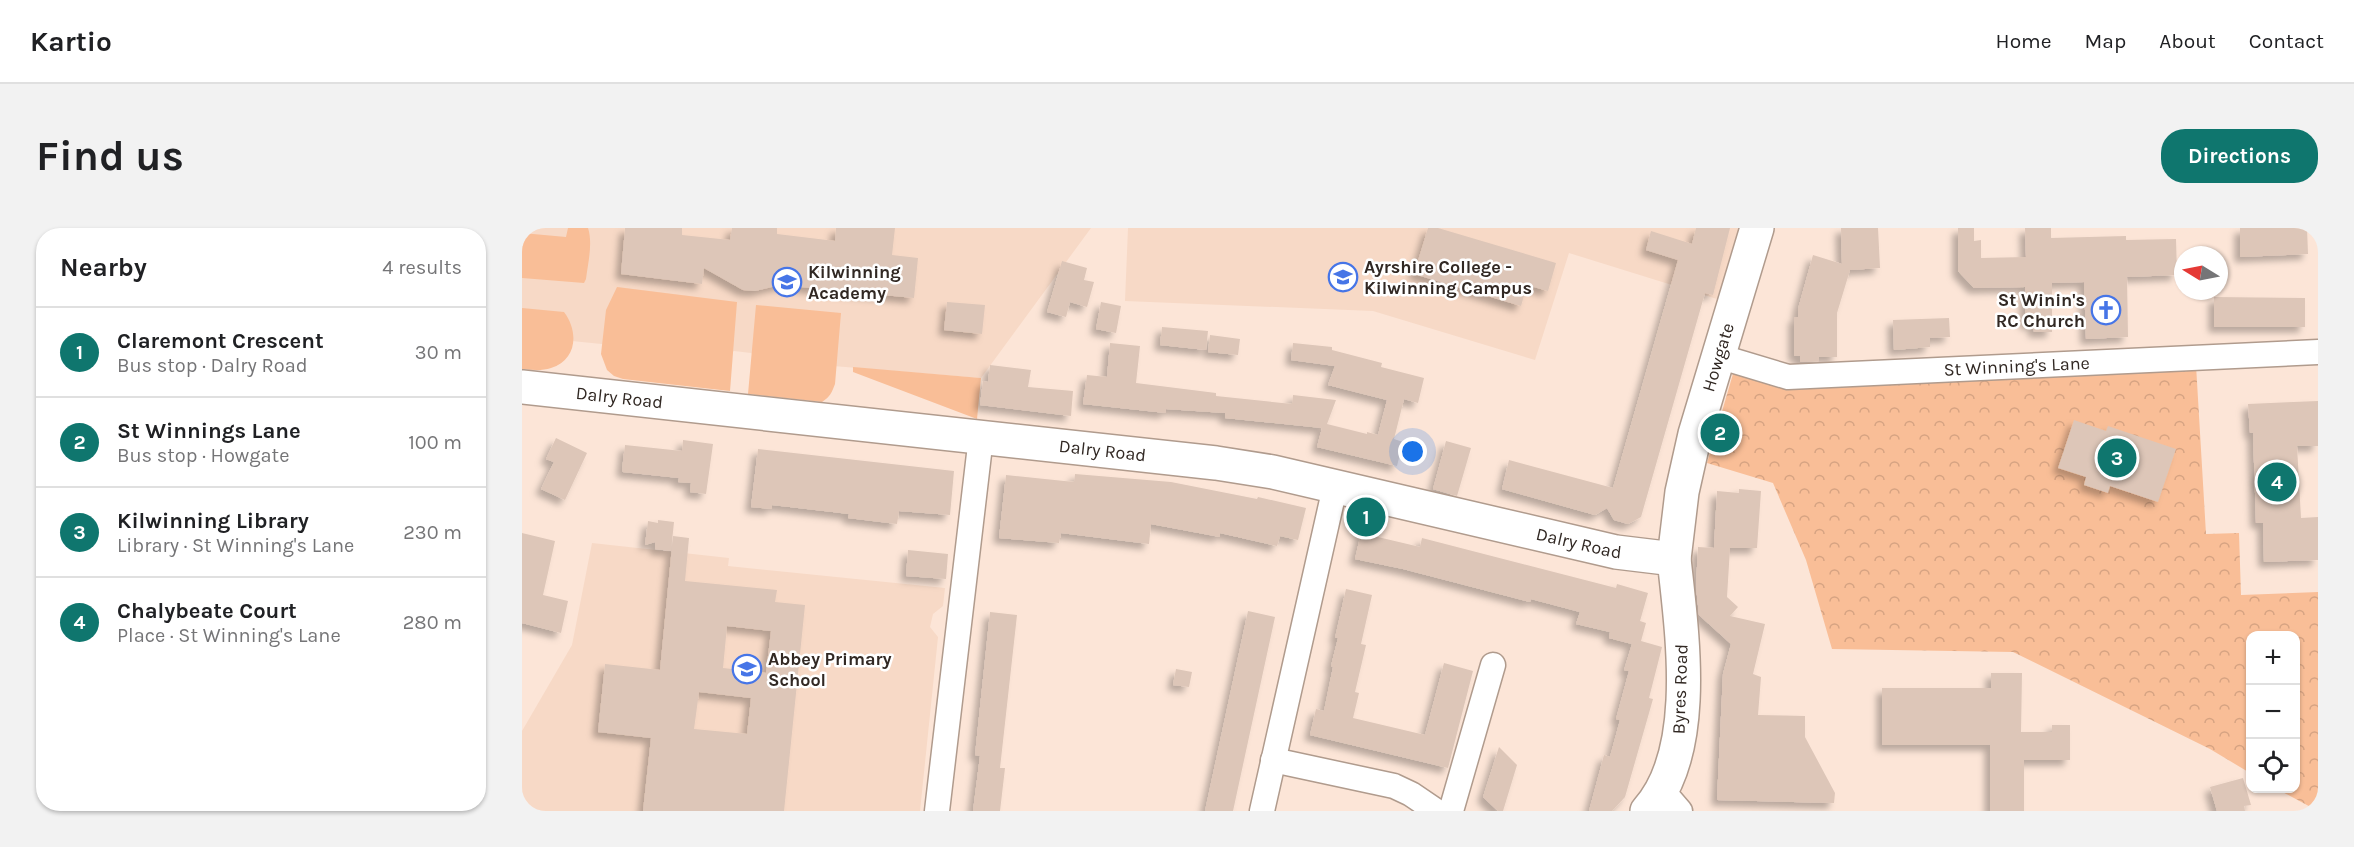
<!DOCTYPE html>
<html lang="en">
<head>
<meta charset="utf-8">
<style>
  :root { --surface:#fff; --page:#f2f2f2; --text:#202124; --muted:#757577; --line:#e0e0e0; --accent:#0f766e }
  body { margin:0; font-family:Karla,sans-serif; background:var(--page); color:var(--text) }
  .controls { position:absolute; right:18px; bottom:18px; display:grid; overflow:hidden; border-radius:12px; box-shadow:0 2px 4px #0004 }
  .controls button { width:54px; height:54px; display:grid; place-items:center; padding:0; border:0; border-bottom:2px solid var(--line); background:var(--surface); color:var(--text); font:30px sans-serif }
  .compass { position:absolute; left:1652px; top:18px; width:54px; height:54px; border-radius:50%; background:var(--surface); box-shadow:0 2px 4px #0004; rotate:280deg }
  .you { position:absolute; left:891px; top:224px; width:21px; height:21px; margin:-15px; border:4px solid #fff; border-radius:50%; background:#1a73e8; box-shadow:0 0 0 9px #1a73e833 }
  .badge { display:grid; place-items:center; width:39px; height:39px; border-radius:50%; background:var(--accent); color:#fff; font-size:20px; font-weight:700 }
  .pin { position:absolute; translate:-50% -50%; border:3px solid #fff; box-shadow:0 2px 6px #0006 }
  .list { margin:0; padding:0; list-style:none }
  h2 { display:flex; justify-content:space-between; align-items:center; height:78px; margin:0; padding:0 24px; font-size:26px }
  h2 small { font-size:20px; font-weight:400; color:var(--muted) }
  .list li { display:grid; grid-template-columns:39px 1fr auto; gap:18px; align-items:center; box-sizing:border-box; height:90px; padding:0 24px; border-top:2px solid var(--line) }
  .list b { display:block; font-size:22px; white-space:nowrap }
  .list p { margin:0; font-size:20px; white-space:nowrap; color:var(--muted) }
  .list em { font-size:20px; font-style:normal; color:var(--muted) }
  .icon { flex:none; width:33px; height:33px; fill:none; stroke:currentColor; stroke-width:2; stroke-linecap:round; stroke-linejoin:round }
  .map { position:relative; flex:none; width:1796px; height:583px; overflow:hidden; border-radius:24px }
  header { display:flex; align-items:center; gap:36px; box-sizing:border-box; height:84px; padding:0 30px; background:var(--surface); border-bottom:2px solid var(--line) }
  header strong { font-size:28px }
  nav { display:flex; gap:33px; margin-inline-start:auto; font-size:21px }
  .intro { display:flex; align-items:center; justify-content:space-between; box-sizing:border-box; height:144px; padding:0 36px }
  h1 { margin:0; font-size:42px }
  .button { padding:15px 27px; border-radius:24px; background:var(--accent); color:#fff; font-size:21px; font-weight:700 }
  main { display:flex; gap:36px; padding:0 36px }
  aside { flex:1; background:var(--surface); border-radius:24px; box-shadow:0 2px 4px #0004 }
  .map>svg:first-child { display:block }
</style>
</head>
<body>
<header>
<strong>Kartio</strong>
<nav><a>Home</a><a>Map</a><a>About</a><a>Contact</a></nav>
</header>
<div class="intro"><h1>Find us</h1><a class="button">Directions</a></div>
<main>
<aside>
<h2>Nearby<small>4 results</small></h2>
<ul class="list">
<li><span class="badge">1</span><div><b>Claremont Crescent</b><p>Bus stop · Dalry Road</p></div><em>30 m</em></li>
<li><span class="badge">2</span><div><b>St Winnings Lane</b><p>Bus stop · Howgate</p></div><em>100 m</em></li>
<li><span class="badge">3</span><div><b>Kilwinning Library</b><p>Library · St Winning's Lane</p></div><em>230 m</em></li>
<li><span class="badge">4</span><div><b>Chalybeate Court</b><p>Place · St Winning's Lane</p></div><em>280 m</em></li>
</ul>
</aside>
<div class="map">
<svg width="1796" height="583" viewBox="0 0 1796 583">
  <defs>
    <pattern id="park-crowns" width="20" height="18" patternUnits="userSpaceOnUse" patternTransform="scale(1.5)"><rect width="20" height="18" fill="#f9be97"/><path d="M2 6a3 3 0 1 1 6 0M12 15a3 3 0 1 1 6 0" fill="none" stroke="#d6a382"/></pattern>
    <filter id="shadow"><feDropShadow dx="-5.5" dy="5.5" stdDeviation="3" flood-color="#0004"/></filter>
  </defs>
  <rect width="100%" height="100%" fill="#fce5d7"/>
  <path fill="#f7d9c6" d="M0,0h569l-110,150 -221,-18 -9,-7 -17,-2 -13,5 -199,-20z
    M606,0h629l-24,76 -164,-51 -34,107 -162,-49 -248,-10z
    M70,315l137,15 -1,8 217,22 -2,18 -10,8 -3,13 8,10 -18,174h-398v-80l50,-86z"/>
  <path fill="#f9be97" d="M46,0h20c5,15 0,35 -2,51l-2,4 -62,-5v-45l44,4z
    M95,59l120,15 -7,89 -107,-12 -9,-3 -7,-6 -6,-16 5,-44z
    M234,77l85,8 -6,71c-3,8 -5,13 -13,18l-74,-8z
    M0,80l42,4c15,20 13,48 -13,56 -9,3 -19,2 -29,1z
    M331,139l128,11 -4,41 -124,-47z"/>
  <path fill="url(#park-crowns)" d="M1674,137l10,169 33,-1 2,62 77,-3v219l-41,-22 19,-1v-153h-46v138l-40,-24 -197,-97 -181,-3 -26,-89 -33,-77 -66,-20 28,-96z"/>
  <path fill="#ddc6b8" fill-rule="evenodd" filter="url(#shadow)" d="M103,0h57v7l48,5 2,-12h45v6l58,7 1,-13h59l-3,27 26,3 -4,40 -134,-13 -25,6 -12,-1 -39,-22 -2,16 -81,-10z
    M906,0h10l118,35 -8,28 -21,-6 -6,21 -107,-32z
    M1174,0h34l-17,67 -8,-2 -64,224 -13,7 -14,-4 -7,-12 -12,7 -93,-26 7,-29 104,28 65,-228 -32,-10 5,-19 41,13z
    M1319,0h37l2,40 -30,2 -13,43v44h-18v4l-19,1v-6h-6v-39h4v-8l15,-54 29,9z
    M1436,0h16v13l7,-1v18l45,-1 -1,-29h26v10l75,-2v4l50,-1 1,36 -50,2 1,60 -42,2 -2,-57 -32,1v49h-18l-1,-8h-8v-37l-51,1 -16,-17z
    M1718,0h67l1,26 -68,3z
    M540,33l25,7 -3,12 10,2 -7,25 -17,-5 -4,15 -19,-5z
    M1692,69l91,1v29h-91z
    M425,74l38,3 -3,29 -38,-4z
    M579,74l20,4 -5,27 -20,-4z
    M1427,90l1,19 -20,1v9l-36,3 -1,-30z
    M640,99l46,4 -2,19 -46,-5z
    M688,107l30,4 -2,16 -30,-3z
    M588,115l30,3 -4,37 80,10v3l76,8 1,-9 43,5 -9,24 40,10v-2l11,3 9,-35 -59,-15 7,-19 -44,-6 2,-17 39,4v3l50,13 -1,4 43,11 -6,25 -14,-4 -10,40 9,3 -6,24 -80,-19 5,-19 -97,-10v-5l-59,-4v4l-83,-9 4,-29 20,2z
    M468,137l41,5 -3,17 45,4 -2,25 -91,-11 3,-24 5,1z
    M1796,173v45h-21l4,72 17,-1v43l-54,2 -1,-39h-7l-3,-90h-3l-2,-29z
    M1552,192l32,11 2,-5 68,23 -18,53 -48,-16 -2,7 -24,-8 2,-8 -28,-9z
    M34,210l31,15 -22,47 -24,-11 13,-27 -8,-3z
    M161,212l30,4 -7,50 -16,-2 1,-9 -13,-1 1,-4 -56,-6 -1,-2 3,-25 57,6z
    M924,213l25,7 -14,48 -24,-7z
    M236,221l196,22 -4,44 -51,-4 -2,13 -49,-6 1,-4 -25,-3 -52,-6v4l-21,-2z
    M553,246l96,8 86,17 1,-2 48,11 -8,32 -18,-4 -3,10 -57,-13v4l-69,-13 -2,20 -88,-11 -2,10 -60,-5 7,-63 68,7z
    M1217,261l22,2 -4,57h-27l-3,49 11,10 -8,9 35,8 -12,50 8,3 -3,38 47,1v21l30,56 -1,10 -117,-3 6,-126 8,-30 -32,-29 -3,-29 2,-39 16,1 3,-57 22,2z
    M136,292l16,2 -3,29 -16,-2v-7l-10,3 3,-24 10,2z
    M0,305l33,8 -12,54 25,6 -7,32 -39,-10z
    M839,305l59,14 2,-9 194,50 1,-4 31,9 -8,28 6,2 -5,18 21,6 -13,51 4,1 -28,98 -13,14h-23l15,-56 6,2 10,-37 -4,-1 13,-48 -5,-1 8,-26 -23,-6 1,-6 -34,-8 4,-12 -49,-13 -1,3 -127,-33 -48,-10z
    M151,308l16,2 -4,43 92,9 -2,12 30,3 -21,206h-141l8,-73 -53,-6 7,-68 55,6zM205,398l44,5 -5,42 -43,-5zM177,464l52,6 -4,36 -53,-5z
    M386,322l40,4 -2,25 -40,-3z
    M824,361l26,6 -11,49 5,1 -11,47 4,1 -6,25 72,17 19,-72 29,8 -25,97 -138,-33 6,-26 8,2 9,-44 -2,-1 7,-28h-3z
    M726,383l27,6 -42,194h-28z
    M468,384l27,3 -17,153h5l-5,43h-27l7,-55 -5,-1z
    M654,441l16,3 -3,15 -16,-2z
    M1469,445h31l-1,59h31v-7h18v35h-46v51h-34v-66h-108v-57h109z
    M977,519l18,18 -14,46h-5l-15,-14z
    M1721,550l8,27 -7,1 1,5h-28l-7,-24z"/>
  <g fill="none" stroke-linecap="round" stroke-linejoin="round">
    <g stroke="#b09b8d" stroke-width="27">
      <g id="street">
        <path id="s1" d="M1196,128l70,21 530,-25"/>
        <path d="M751,532l121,26 17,8 25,17"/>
        <path d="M1140,562l18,21"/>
        <path d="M415,583l44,-374"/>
        <path d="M740,583l73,-324"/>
        <path d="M929,583l42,-146"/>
      </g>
    </g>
    <g stroke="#b09b8d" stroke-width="36">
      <g id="primary">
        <path id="s2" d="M1152,331l8,-67 13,-58 62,-206"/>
      </g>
    </g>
    <g stroke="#b09b8d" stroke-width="36">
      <g id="highway">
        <path id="s3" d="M0,159l694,76 57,9 343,80 58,7c8,74 26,193 -27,252"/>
      </g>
    </g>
    <use href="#street" stroke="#fff" stroke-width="24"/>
    <use href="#primary" stroke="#fff" stroke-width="33"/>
    <use href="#highway" stroke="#fff" stroke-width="33"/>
  </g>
  <defs>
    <g id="university-ring" transform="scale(1.5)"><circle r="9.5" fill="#fff" stroke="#4675e7" stroke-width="1.5"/><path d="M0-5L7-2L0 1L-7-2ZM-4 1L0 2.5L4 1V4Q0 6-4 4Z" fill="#4675e7"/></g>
    <g id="school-ring" transform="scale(1.5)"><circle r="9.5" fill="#fff" stroke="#4675e7" stroke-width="1.5"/><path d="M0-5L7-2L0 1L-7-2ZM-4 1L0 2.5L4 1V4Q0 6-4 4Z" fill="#4675e7"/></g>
    <g id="church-ring" transform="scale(1.5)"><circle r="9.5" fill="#fff" stroke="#4675e7" stroke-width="1.5"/><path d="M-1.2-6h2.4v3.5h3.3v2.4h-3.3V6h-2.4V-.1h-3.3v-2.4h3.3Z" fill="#4675e7"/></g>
  </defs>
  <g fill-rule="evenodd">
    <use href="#university-ring" x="821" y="49"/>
    <use href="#school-ring" x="265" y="54"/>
    <use href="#church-ring" x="1584" y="82"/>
    <use href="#school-ring" x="225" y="441"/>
  </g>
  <g text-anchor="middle" stroke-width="5" stroke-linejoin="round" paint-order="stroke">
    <g font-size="18" font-weight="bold" fill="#312823" stroke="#fff" text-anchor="start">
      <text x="842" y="45">Ayrshire College -<tspan x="842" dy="21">Kilwinning Campus</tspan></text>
      <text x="286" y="50">Kilwinning<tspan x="286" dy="21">Academy</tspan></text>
      <text x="1563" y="78" text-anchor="end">St Winin's<tspan x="1563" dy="21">RC Church</tspan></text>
      <text x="246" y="437">Abbey Primary<tspan x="246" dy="21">School</tspan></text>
    </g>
    <g font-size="18" fill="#312823" stroke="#fff">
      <text dy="6" stroke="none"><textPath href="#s2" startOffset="207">Howgate</textPath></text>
      <text dy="6" stroke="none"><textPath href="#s1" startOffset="302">St Winning's Lane</textPath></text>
      <text dy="6" stroke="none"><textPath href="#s3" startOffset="98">Dalry Road</textPath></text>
      <text dy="6" stroke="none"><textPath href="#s3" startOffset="584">Dalry Road</textPath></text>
      <text dy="6" stroke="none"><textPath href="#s3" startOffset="1070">Dalry Road</textPath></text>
      <text transform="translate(1158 461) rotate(-88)" y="6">Byres Road</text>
    </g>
  </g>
</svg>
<div class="controls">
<button>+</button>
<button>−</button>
<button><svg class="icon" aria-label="locate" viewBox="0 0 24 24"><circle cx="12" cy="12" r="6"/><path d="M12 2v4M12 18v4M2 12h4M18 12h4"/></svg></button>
</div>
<svg class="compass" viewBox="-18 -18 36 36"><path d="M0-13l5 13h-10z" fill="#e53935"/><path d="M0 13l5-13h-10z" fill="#757577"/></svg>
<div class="you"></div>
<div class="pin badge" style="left:844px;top:289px">1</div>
<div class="pin badge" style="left:1198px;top:205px">2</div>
<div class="pin badge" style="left:1595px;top:230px">3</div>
<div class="pin badge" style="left:1755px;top:254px">4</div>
</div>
</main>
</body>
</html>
